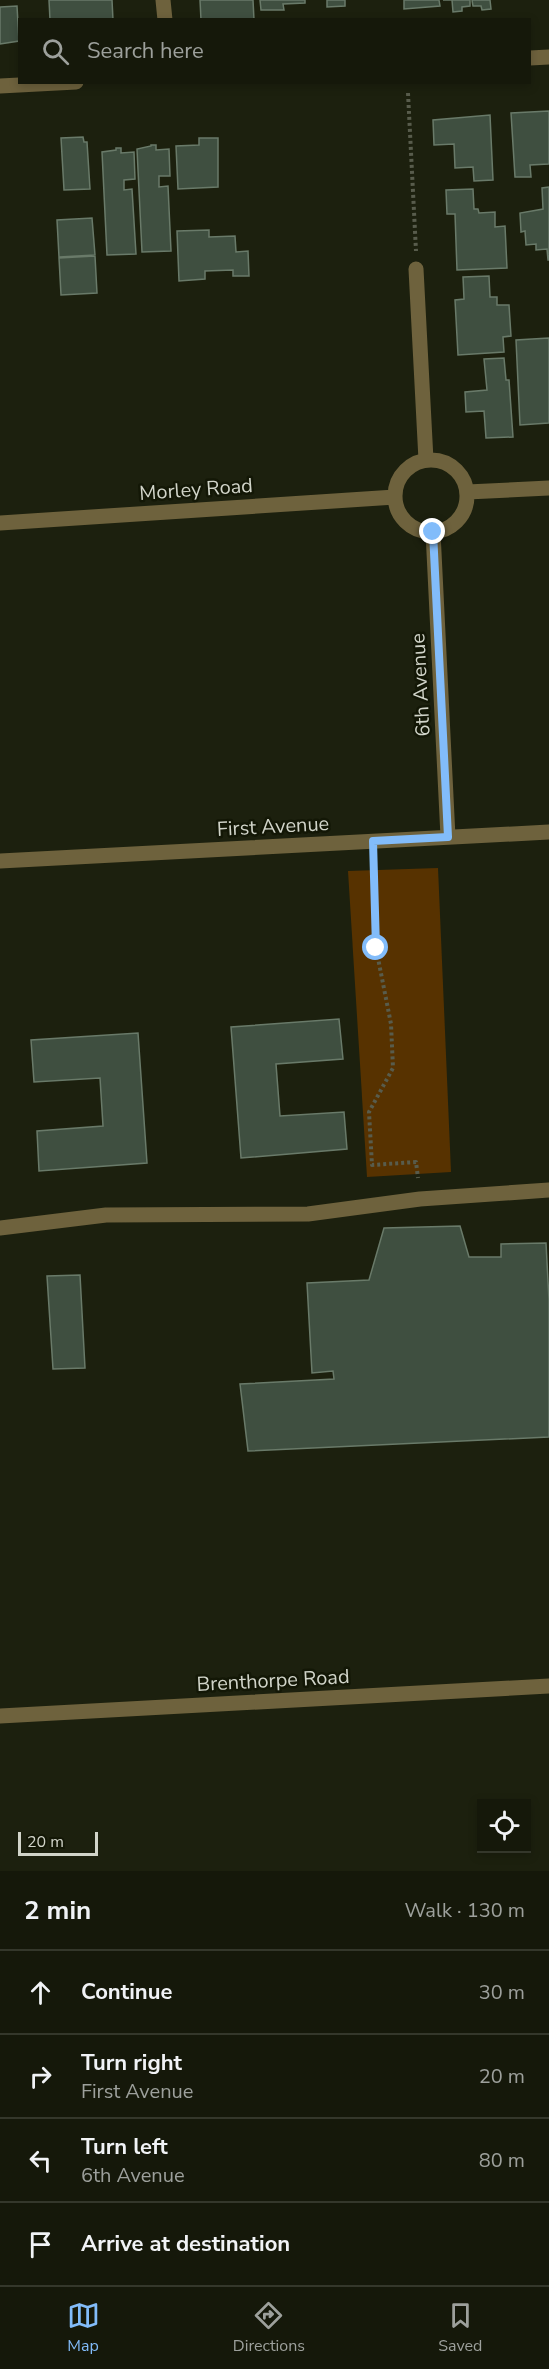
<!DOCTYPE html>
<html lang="en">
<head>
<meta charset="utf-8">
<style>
  :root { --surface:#15180a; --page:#1e2113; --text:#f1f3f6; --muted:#9da09c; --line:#34372b; --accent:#82bcfa }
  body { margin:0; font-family:"Nunito Sans",sans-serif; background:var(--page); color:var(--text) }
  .controls { position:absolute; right:18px; bottom:18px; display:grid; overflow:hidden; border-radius:0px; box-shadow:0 3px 9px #0003 }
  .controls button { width:54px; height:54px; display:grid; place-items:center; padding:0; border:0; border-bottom:2px solid var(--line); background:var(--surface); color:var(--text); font:30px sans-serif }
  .scale { position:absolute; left:18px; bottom:15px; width:80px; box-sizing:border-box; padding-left:6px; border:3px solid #d1d4c9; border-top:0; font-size:16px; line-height:21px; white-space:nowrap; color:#d1d4c9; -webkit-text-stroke:4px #131706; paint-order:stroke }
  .stop { position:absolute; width:18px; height:18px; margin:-14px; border:4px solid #82bcfa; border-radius:50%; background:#fff }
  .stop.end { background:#82bcfa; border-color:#fff; box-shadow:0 2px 6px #0008 }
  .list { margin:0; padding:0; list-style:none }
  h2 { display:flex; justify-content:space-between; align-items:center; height:78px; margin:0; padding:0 24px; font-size:26px }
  h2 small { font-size:20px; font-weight:400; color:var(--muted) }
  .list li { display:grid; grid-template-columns:39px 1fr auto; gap:18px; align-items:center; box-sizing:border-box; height:84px; padding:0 24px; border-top:2px solid var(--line) }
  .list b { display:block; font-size:22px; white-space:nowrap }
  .list p { margin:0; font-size:20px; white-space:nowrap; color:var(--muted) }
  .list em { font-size:20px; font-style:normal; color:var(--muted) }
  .icon { flex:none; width:33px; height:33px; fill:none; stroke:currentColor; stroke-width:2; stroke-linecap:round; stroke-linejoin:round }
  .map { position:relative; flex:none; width:549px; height:1871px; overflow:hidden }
  .search { position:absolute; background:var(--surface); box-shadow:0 3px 9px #0003; left:18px; right:18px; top:18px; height:66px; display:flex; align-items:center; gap:15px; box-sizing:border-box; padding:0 21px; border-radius:0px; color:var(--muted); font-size:22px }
  .sheet { height:414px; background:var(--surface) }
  nav { display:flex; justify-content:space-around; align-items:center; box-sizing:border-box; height:84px; border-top:2px solid var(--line); background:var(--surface); font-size:16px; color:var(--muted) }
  nav a { display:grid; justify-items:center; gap:3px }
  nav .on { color:var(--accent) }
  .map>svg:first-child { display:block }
</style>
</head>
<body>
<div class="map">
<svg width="549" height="1871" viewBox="0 0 549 1871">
  <rect width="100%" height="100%" fill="#1c200e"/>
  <path fill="#573200" d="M438,868l13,304 -84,5 -19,-306z"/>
  <path fill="#3f4f40" stroke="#697a69" stroke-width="1.5" d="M49,0h63l1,20h-63z
    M200,0h53l1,20h-53z
    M260,0h45v3l-22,1 1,6h-23z
    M327,0h18v6l-18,1z
    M404,0h35l1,6 -36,3z
    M443,0h27v6l-8,1v4l-9,1 -1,-12z
    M472,0h18l1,9 -9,1 -1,-4h-8z
    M17,6l2,35 -19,3v-37z
    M549,111v53l-19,1 1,12h-16l-4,-64z
    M490,115l3,65 -19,1 -1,-14 -18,1 -1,-24 -20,1 -1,-25z
    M83,137l1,5h3l3,47 -26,1 -3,-52z
    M199,138h19v49l-40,2 -2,-43 23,-1z
    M151,145h5v5l13,-1 1,27h-11v11l9,-1 3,65 -29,1 -5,-103 14,-3z
    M116,148h5v5l13,-1 1,27 -11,1v10l8,-1 4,65 -29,1 -5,-103 14,-2z
    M549,187v73h-1l-1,-11 -11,1v-6l-10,1 -1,-14 -4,1 -1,-19 23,-4 -1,-21z
    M473,189l1,20h4l1,4 16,-1v15l10,-1 2,42 -50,2 -2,-56h-8l-1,-24z
    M92,218l3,37 -36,2 -2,-37z
    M209,230v7l26,-1 1,16 12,-1 1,25h-16v-6l-28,1v8l-26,2 -2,-50z
    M95,256l2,37 -36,2 -2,-37z
    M489,276l1,21h7v8h12l2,31 -8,1 1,15 -46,3 -3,-55 9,-1 -1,-22z
    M549,338v85l-29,2 -4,-85z
    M504,358l2,22h3l4,57 -27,1 -2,-27 -18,1 -1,-20 22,-2 -3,-31z
    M339,1019l4,40 -67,5 4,52 64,-4 3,37 -106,9 -10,-131z
    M138,1033l9,130 -108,8 -2,-40 66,-5 -3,-48 -66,4 -3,-42z
    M460,1226l9,31h32v-13l45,-1 3,57v137l-301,14 -8,-67 94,-5 -1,-8 -21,2 -5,-90 62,-3 15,-52z
    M80,1275l5,93 -32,1 -6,-93z"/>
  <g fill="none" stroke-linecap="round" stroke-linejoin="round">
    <path stroke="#585c4c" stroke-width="4" stroke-dasharray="3 3" stroke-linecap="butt" d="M408,93l8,158
      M373,860l3,88 15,76 2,44 -24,44 3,53 44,-3 2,16"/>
    <path stroke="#6e623d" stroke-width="15" d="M163,0l2,20
      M530,58l19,-1
      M0,86l76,-4
      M416,269l10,191
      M395 496a36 36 0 1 1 72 0a36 36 0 1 1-72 0Z
      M467,492l82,-4
      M0,523l395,-26
      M433,532l15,305
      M0,861l549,-29
      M0,1228l106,-13 202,-1 112,-15 129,-9
      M0,1716l549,-30"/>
  </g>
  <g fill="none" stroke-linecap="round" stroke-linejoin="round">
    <path stroke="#82bcfa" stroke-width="8" d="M376,948l-3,-107 75,-4 -15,-305"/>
  </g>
  <g text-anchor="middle" stroke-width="5" stroke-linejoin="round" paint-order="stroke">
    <g font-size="20" fill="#d1d4c9" stroke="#131706">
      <text transform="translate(196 489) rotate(-4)" y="7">Morley Road</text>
      <text transform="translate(420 685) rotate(-93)" y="7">6th Avenue</text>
      <text transform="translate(273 826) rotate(-3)" y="7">First Avenue</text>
      <text transform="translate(273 1680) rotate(-3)" y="7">Brenthorpe Road</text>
    </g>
  </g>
</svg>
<div class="controls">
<button><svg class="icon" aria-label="locate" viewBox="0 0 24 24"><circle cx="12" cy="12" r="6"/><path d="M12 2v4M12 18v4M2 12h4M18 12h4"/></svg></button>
</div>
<div class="scale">20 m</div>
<div class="stop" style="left:376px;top:948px"></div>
<div class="stop end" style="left:433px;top:532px"></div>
<div class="search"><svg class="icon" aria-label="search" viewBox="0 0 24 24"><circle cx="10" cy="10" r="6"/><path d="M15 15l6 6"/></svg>Search here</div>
</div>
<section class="sheet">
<h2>2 min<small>Walk · 130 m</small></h2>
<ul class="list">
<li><svg class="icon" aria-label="ahead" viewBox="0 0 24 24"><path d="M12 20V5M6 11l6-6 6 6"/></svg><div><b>Continue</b></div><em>30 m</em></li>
<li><svg class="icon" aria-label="right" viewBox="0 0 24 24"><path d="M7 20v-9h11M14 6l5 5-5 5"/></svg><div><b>Turn right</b><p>First Avenue</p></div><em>20 m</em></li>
<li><svg class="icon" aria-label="left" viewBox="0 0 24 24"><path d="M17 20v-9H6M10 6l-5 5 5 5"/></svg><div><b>Turn left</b><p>6th Avenue</p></div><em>80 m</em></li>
<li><svg class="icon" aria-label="arrive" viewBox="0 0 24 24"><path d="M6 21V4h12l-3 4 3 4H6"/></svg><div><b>Arrive at destination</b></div></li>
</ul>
</section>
<nav>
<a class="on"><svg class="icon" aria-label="map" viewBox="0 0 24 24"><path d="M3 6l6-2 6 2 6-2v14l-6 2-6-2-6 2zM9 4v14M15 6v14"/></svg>Map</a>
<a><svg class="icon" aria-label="directions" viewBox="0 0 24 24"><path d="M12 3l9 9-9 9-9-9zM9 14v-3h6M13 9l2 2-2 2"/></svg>Directions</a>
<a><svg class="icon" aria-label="saved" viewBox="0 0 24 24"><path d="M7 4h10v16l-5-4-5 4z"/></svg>Saved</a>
</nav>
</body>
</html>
